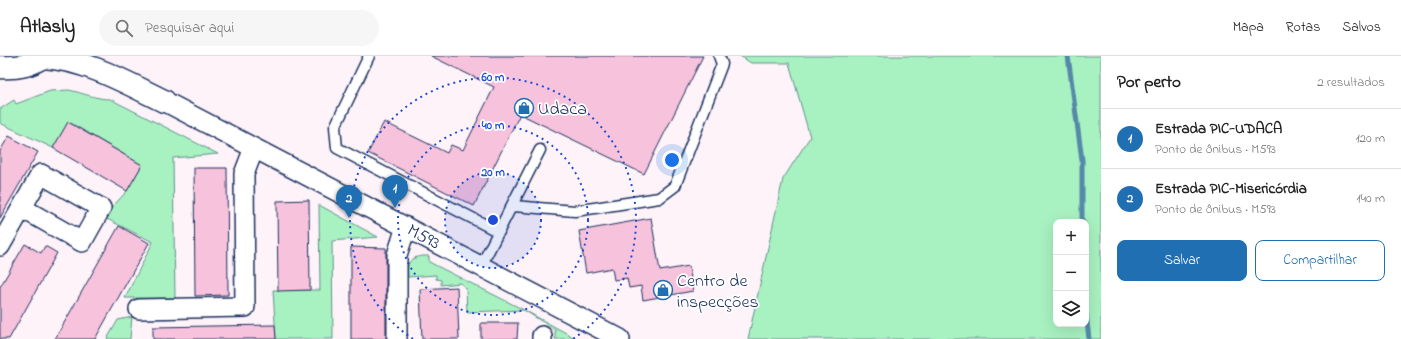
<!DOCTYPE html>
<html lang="pt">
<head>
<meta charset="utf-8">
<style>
  :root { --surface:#fff; --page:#f6f6f6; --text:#222; --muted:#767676; --line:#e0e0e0; --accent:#1f6fb2 }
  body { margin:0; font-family:"Indie Flower",sans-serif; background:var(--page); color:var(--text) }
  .controls { position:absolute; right:12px; bottom:12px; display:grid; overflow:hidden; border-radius:8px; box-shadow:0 4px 16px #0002 }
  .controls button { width:36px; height:36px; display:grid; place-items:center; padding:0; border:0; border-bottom:1px solid var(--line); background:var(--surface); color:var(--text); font:20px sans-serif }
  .you { position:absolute; left:672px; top:104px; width:14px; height:14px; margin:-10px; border:3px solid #fff; border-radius:50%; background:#1a73e8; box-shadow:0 0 0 6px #1a73e833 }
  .badge { display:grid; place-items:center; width:26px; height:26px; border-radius:50%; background:var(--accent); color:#fff; font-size:13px; font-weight:700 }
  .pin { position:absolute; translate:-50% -33px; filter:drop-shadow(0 1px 2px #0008) }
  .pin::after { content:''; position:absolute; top:21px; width:14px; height:12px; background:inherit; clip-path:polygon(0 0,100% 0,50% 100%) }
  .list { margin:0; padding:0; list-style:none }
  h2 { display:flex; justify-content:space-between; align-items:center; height:52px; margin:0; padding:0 16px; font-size:17px }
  h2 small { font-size:13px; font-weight:400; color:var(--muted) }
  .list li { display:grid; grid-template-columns:26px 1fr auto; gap:12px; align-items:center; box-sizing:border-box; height:60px; padding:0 16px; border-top:1px solid var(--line) }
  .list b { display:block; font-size:15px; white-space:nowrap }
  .list p { margin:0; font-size:13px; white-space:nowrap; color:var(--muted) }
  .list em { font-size:13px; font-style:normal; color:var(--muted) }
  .actions { display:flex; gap:8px; padding:12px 16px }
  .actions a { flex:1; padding:9px 0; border:1px solid var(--accent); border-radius:8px; text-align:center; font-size:14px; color:var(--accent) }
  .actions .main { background:var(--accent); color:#fff }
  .icon { flex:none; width:22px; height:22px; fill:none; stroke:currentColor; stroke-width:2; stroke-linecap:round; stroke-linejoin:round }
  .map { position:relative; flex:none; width:1101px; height:283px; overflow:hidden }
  header { display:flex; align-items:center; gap:24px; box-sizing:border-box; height:56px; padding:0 20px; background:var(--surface); border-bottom:1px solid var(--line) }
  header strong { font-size:19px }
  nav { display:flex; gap:22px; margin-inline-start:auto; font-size:14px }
  .search { width:280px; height:36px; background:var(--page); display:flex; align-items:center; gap:10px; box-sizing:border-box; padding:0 14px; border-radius:22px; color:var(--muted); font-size:15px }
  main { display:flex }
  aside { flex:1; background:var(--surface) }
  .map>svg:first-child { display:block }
</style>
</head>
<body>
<header>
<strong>Atlasly</strong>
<div class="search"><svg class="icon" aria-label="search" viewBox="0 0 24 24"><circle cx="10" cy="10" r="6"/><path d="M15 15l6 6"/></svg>Pesquisar aqui</div>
<nav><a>Mapa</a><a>Rotas</a><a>Salvos</a></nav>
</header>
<main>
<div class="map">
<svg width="1101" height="283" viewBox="0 0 1101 283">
  <rect width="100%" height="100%" fill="#fdf3f8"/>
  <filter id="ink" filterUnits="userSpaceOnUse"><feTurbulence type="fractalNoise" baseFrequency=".025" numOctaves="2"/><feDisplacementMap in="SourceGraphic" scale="8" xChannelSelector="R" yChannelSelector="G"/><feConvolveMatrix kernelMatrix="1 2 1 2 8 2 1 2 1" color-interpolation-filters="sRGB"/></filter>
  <g filter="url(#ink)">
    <path fill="#a8f1c0" stroke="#62908f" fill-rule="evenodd" d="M740,0h361v283h-353l35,-160 27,-42 -21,-74h-38zM1056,166h30v102h-30z
      M69,34c14,3 27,9 41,9l108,55 -45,4 2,140h-50l28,-56 -50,-25 24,-26 15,-26 -73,-43 -16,26 -53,-25v-14l14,-9 2,4 34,-13z
      M319,149l59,32 -46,4 1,98h-57l-3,-49h47z
      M423,200h6v6l95,48 53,29h-22v-9l-31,-20 -57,2 -1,-24 -6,-5 -19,2v-5l-5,-1v-4l-28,2c-1,-14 0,-19 15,-21z
      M132,261l-2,22h-23l11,-19z"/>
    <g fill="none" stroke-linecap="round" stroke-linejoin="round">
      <path stroke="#5589aa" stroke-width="5" d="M1068,0l14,104v62
        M1086,257l3,26"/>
    </g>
    <path fill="#f7c2dc" stroke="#1b2f5e" d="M431,0h272l-59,118 -124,-60 -46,92 -106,-53 16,-31 63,31 4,-8 12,5 31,-63z
      M68,66l74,43 -15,26 -74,-43z
      M9,80l29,16 -38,66v-67z
      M194,112h33l1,127 -33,1z
      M309,144l1,90 -32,1 -1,-90z
      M651,162l9,53 29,-5 4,25 -50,9 -2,-14 -12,2 -2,-10 -13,2 -2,-12 -26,5 -7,-42z
      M119,170l30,17 -54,96h-40z
      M25,188l16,9 4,-7 12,7 -48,86h-9v-52z
      M351,191l35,1v91h-35z
      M457,231l2,52h-37l-2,-50z
      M481,267h37l-1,16h-36z
      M275,269l1,14h-123v-12z"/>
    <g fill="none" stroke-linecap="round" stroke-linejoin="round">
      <g stroke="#1b2f5e" stroke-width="13">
        <path id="lane" d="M369,0l-34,71 2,21 162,84
          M513,150l62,5 84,-13 16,-12 47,-122 -3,-8
          M481,210l59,-116"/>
      </g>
      <g stroke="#1b2f5e" stroke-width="22">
        <path id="street" d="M164,45l456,238
          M0,190l41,-72 60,34 -19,34 -60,-34
          M139,253l106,-2 -1,-133 10,-26
          M542,280v3
          M397,283v-84l9,-28"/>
      </g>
      <g stroke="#1b2f5e" stroke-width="25">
        <path id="secondary" d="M43,1c42,2 84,26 121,44"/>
      </g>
      <g stroke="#1b2f5e" stroke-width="25">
        <path id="primary" d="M0,11c18,1 29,-1 44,-11"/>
      </g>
      <use href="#lane" stroke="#fff" stroke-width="10"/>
      <use href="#street" stroke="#fff" stroke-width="19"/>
      <use href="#secondary" stroke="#fff" stroke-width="22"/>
      <use href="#primary" stroke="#fff" stroke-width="22"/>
    </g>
  </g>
  <circle cx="493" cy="164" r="48" fill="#1d4ed8" fill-opacity=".12"/>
  <g fill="none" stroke="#1d4ed8" stroke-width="2" stroke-dasharray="2 4">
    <circle cx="493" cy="164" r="48"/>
    <circle cx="493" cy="164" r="95"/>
    <path d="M413 283A143 143 0 1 1 573 283"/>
  </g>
  <defs>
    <g id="shop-ring" transform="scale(1)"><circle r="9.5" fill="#fff" stroke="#1f6fb2" stroke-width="1.5"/><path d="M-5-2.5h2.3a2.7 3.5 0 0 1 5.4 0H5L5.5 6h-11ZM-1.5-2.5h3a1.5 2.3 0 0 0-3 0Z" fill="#1f6fb2"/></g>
  </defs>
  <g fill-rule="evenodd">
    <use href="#shop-ring" x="524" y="52"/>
    <use href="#shop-ring" x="663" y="234"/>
  </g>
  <g text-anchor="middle" stroke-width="3.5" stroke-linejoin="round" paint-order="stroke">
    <g font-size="18" fill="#1b2f5e" stroke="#fff" text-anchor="start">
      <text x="538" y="58">Udaca</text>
      <text x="677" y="230">Centro de<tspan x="677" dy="21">inspecções</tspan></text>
    </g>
    <g font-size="18" fill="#1b2f5e" stroke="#fff">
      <text transform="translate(424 180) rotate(28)" y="6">M593</text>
    </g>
  </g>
  <circle cx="493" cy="164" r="6" fill="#1d4ed8" stroke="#fff" stroke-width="2"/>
  <g font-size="12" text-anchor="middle" font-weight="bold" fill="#1d4ed8" stroke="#fff" stroke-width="3.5" stroke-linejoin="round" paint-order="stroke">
    <text x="493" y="25">60 m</text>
    <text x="493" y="73">40 m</text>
    <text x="493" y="120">20 m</text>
  </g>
</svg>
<div class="controls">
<button>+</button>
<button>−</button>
<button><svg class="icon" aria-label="layers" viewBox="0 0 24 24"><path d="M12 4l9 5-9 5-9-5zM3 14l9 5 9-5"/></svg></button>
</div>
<div class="you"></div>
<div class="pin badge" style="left:395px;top:152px">1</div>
<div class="pin badge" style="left:349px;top:162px">2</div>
</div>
<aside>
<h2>Por perto<small>2 resultados</small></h2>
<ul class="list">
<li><span class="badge">1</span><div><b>Estrada PIC-UDACA</b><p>Ponto de ônibus · M593</p></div><em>120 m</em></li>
<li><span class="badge">2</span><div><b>Estrada PIC-Misericórdia</b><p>Ponto de ônibus · M593</p></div><em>140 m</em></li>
</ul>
<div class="actions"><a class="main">Salvar</a><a>Compartilhar</a></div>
</aside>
</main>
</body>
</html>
